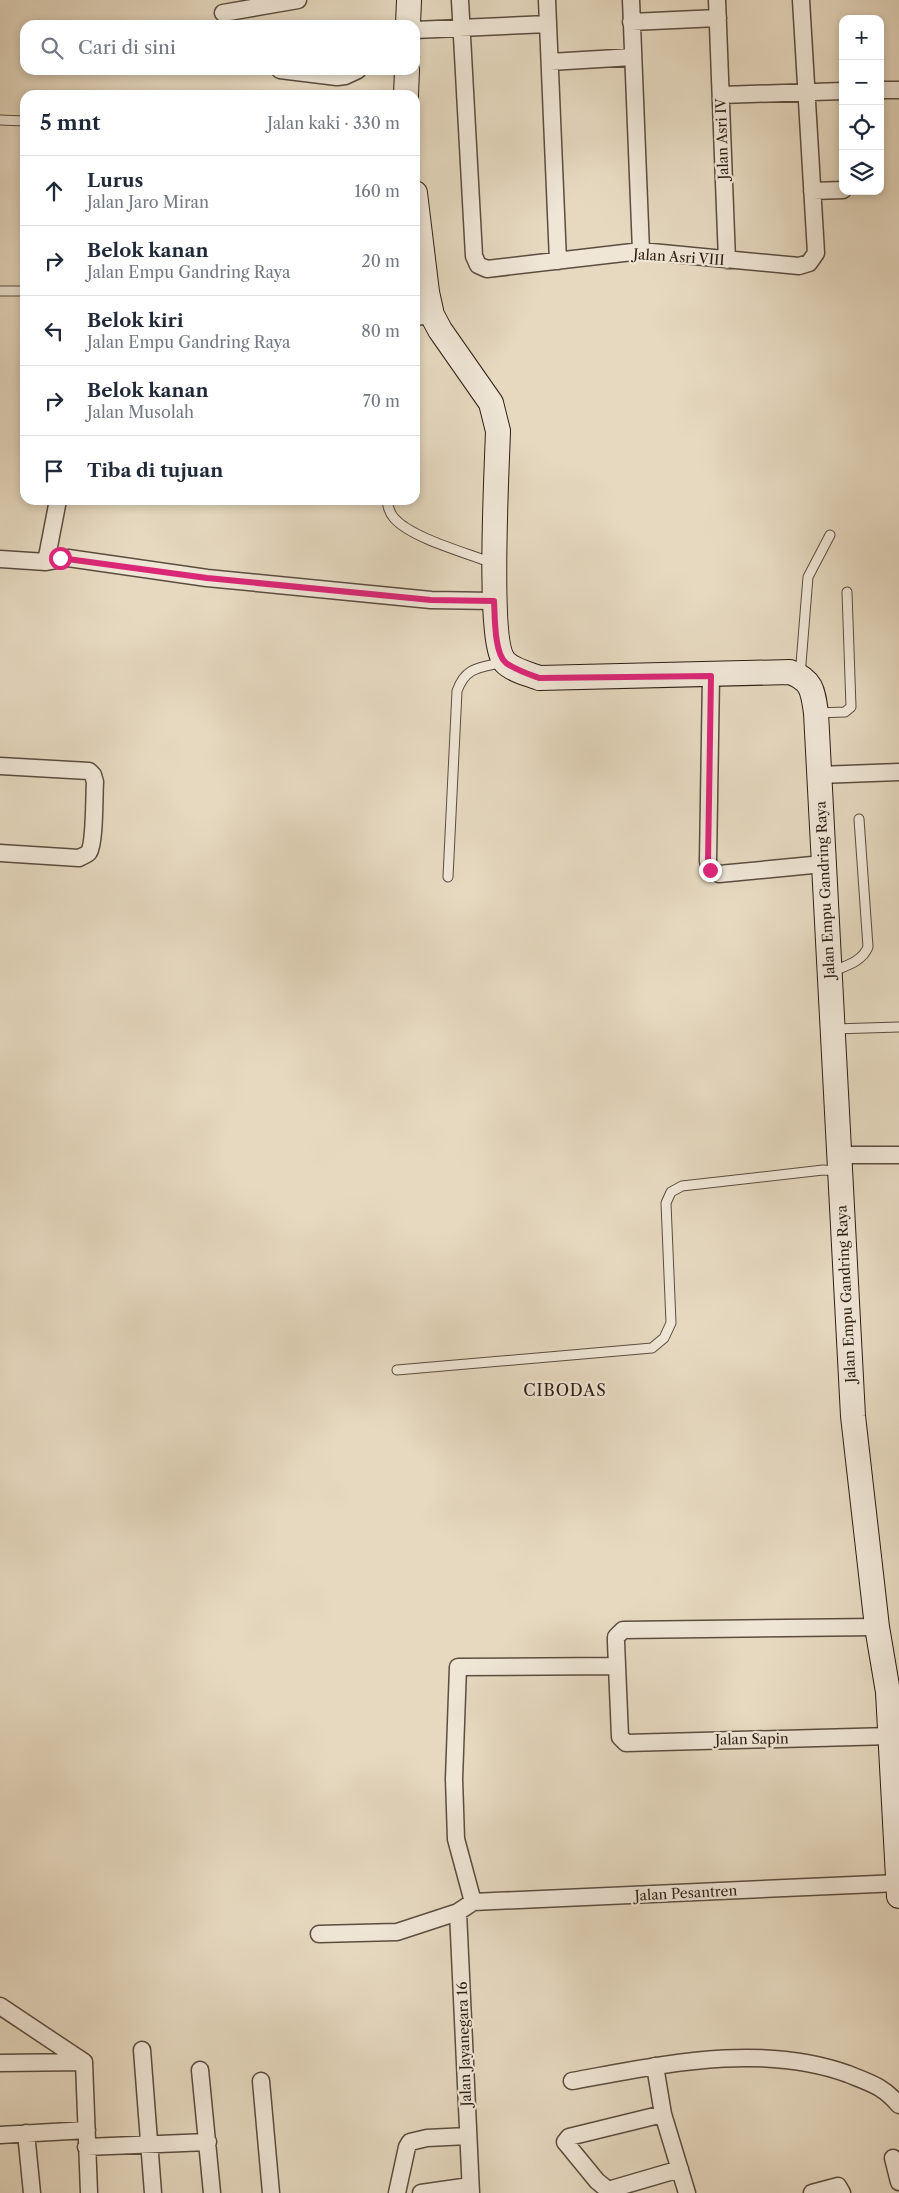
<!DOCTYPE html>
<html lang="id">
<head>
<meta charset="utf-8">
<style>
  :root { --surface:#fff; --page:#f6f6f7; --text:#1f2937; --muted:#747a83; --line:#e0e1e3 }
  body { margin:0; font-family:"Libre Caslon Text",serif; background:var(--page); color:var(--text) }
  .controls { position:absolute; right:15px; top:15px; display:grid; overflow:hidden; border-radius:10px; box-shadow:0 2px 8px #0003 }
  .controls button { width:45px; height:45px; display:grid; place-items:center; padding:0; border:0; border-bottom:1px solid var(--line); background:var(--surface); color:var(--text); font:25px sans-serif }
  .stop { position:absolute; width:15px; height:15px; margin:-11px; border:4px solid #db2777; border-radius:50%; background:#fff }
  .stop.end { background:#db2777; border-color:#fff; box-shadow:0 1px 5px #0008 }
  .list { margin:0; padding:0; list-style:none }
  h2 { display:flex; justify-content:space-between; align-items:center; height:65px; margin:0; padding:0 20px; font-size:21px }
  h2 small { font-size:16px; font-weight:400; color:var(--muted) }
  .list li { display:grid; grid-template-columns:32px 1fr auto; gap:15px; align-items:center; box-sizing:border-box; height:70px; padding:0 20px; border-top:1px solid var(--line) }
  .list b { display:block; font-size:19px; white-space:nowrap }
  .list p { margin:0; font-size:16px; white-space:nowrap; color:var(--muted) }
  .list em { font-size:16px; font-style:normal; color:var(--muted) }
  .icon { flex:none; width:28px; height:28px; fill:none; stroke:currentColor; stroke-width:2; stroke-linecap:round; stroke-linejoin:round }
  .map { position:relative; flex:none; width:899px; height:2193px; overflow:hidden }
  .search { position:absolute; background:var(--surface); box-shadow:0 2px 8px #0003; left:20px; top:20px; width:400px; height:55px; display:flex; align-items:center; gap:12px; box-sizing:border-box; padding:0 18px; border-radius:15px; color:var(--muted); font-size:19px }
  .panel { position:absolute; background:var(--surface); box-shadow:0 2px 8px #0003; left:20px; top:90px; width:400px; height:415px; border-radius:15px }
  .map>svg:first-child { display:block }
</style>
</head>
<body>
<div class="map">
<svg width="899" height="2193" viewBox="0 0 899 2193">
  <rect width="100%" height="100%" fill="#e6d9c0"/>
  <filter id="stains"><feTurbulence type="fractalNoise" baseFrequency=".004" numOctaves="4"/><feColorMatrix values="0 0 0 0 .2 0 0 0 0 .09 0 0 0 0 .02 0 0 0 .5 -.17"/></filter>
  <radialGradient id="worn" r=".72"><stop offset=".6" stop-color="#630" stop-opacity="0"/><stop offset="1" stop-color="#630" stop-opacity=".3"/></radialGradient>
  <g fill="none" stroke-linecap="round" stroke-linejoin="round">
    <g stroke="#5b4d3f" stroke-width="11">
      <path id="lane" d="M0,120l25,1
        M0,291h25
        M387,500c1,7 2,12 7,18 17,20 73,35 98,45
        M800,676l8,-99 22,-42
        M816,713l29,-1 6,-5 -4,-115
        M448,877l9,-186c9,-25 23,-23 47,-29
        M831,972c14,-6 31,-10 37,-25l-9,-128
        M834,1029l65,-2
        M397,1370l255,-22 12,-10 7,-15 -5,-120 5,-11 11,-6 141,-16 16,1"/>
    </g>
    <g stroke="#5b4d3f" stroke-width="19">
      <path id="street" d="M460,0l14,256 4,9 9,4 154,-18 158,15 10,-3 7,-10 -15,-253
        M547,0l11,261
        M631,0l10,251
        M717,0l10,260
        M223,13l75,-13
        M631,22l87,-4
        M415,30l133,-6
        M550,62l83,-5
        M280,70l57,7 8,-1 13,-6
        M880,90h19
        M721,95l122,-4
        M812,191l31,-1
        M415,317l17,-2
        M0,559l46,3 22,-4 139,20 224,22 63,1
        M46,562l12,-62
        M711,676l-3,185 2,8 9,5 104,-10
        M0,766l89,5 4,4 2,7c-1,13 0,60 -6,70 -2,3 -7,4 -10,6l-79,-5
        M819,775l80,-3
        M839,1155h60
        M877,1627l-254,3 -7,7v5l4,95 6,6 265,-7
        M473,1902l426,-19
        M473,1902l-17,-63 -2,-60 4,-112 158,-1
        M319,1934l78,-2 61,-20
        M0,2006l84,56
        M142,2050l11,143
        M84,2062l5,131
        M0,2063l84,-1
        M655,2066l8,48 24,79
        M200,2070l12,123
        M261,2081l10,112
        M572,2081c90,-16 187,-39 276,-7 22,9 35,12 51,31
        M663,2114l-94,23 -4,5 32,39 11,9 72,-21
        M26,2133l6,60
        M0,2135l87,-5
        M86,2147l122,-5
        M893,2158l6,24
        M397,2193l10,-46 3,-5 17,-4 41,-2
        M421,2193l49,-7
        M471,2193l-13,-281 15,-10
        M812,2193l26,-7 4,7"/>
    </g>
    <g stroke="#2d1e14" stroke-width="26">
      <path id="secondary" d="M408,25l1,-25
        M406,95l1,-25
        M415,193l12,99 5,23 8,15 51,73 7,28c-1,36 -11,212 7,231 7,8 24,12 34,16l251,-6c22,8 23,19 26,41l37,703 24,211 11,65 11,204"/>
    </g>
    <use href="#lane" stroke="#efe6d6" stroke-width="9"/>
    <use href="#street" stroke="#efe6d6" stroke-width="16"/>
    <use href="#secondary" stroke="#efe6d6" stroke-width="24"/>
  </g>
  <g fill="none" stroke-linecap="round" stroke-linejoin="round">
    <path stroke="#db2777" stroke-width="6" d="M60,558l147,20 224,22 63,1c1,15 0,52 12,62 10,7 22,11 33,15l172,-2 -3,185 2,9"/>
  </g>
  <g text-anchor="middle" stroke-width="4.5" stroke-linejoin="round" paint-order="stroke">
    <g font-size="14" fill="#2d1e14" stroke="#efe6d6">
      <text transform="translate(722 139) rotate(-92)" y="5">Jalan Asri IV</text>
      <text transform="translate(679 257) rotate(4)" y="5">Jalan Asri VIII</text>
      <text transform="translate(825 890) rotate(-93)" y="5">Jalan Empu Gandring Raya</text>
      <text transform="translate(846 1294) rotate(-93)" y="5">Jalan Empu Gandring Raya</text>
      <text transform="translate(752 1739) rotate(-1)" y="5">Jalan Sapin</text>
      <text transform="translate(686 1893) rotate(-3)" y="5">Jalan Pesantren</text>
      <text transform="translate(464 2044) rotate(-92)" y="5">Jalan Jayanegara 16</text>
    </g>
    <g font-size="16" letter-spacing="1" fill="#2d1e14" stroke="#efe6d6">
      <text x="565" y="1396">CIBODAS</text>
    </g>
  </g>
  <rect width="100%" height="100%" filter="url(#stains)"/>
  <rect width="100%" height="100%" fill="url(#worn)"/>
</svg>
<div class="controls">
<button>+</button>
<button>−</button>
<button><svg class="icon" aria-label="locate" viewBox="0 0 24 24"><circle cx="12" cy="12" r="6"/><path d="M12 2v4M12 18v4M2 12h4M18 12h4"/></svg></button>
<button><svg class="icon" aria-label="layers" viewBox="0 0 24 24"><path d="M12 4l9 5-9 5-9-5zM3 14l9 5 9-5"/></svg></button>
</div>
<div class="stop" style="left:60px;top:558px"></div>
<div class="stop end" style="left:710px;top:870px"></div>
<div class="search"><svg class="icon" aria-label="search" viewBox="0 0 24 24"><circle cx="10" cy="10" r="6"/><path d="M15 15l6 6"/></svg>Cari di sini</div>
<section class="panel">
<h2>5 mnt<small>Jalan kaki · 330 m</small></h2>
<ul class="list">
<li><svg class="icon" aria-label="ahead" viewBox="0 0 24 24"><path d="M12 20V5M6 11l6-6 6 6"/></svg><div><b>Lurus</b><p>Jalan Jaro Miran</p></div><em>160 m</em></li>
<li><svg class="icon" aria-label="right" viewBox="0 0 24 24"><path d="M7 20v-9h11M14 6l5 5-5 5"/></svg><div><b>Belok kanan</b><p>Jalan Empu Gandring Raya</p></div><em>20 m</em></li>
<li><svg class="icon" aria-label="left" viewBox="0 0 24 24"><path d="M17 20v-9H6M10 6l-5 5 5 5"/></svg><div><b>Belok kiri</b><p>Jalan Empu Gandring Raya</p></div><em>80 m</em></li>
<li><svg class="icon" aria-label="right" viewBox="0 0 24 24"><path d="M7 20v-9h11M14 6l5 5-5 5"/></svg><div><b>Belok kanan</b><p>Jalan Musolah</p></div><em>70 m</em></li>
<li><svg class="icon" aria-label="arrive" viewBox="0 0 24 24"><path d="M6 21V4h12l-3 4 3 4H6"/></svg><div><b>Tiba di tujuan</b></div></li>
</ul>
</section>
</div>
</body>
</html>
